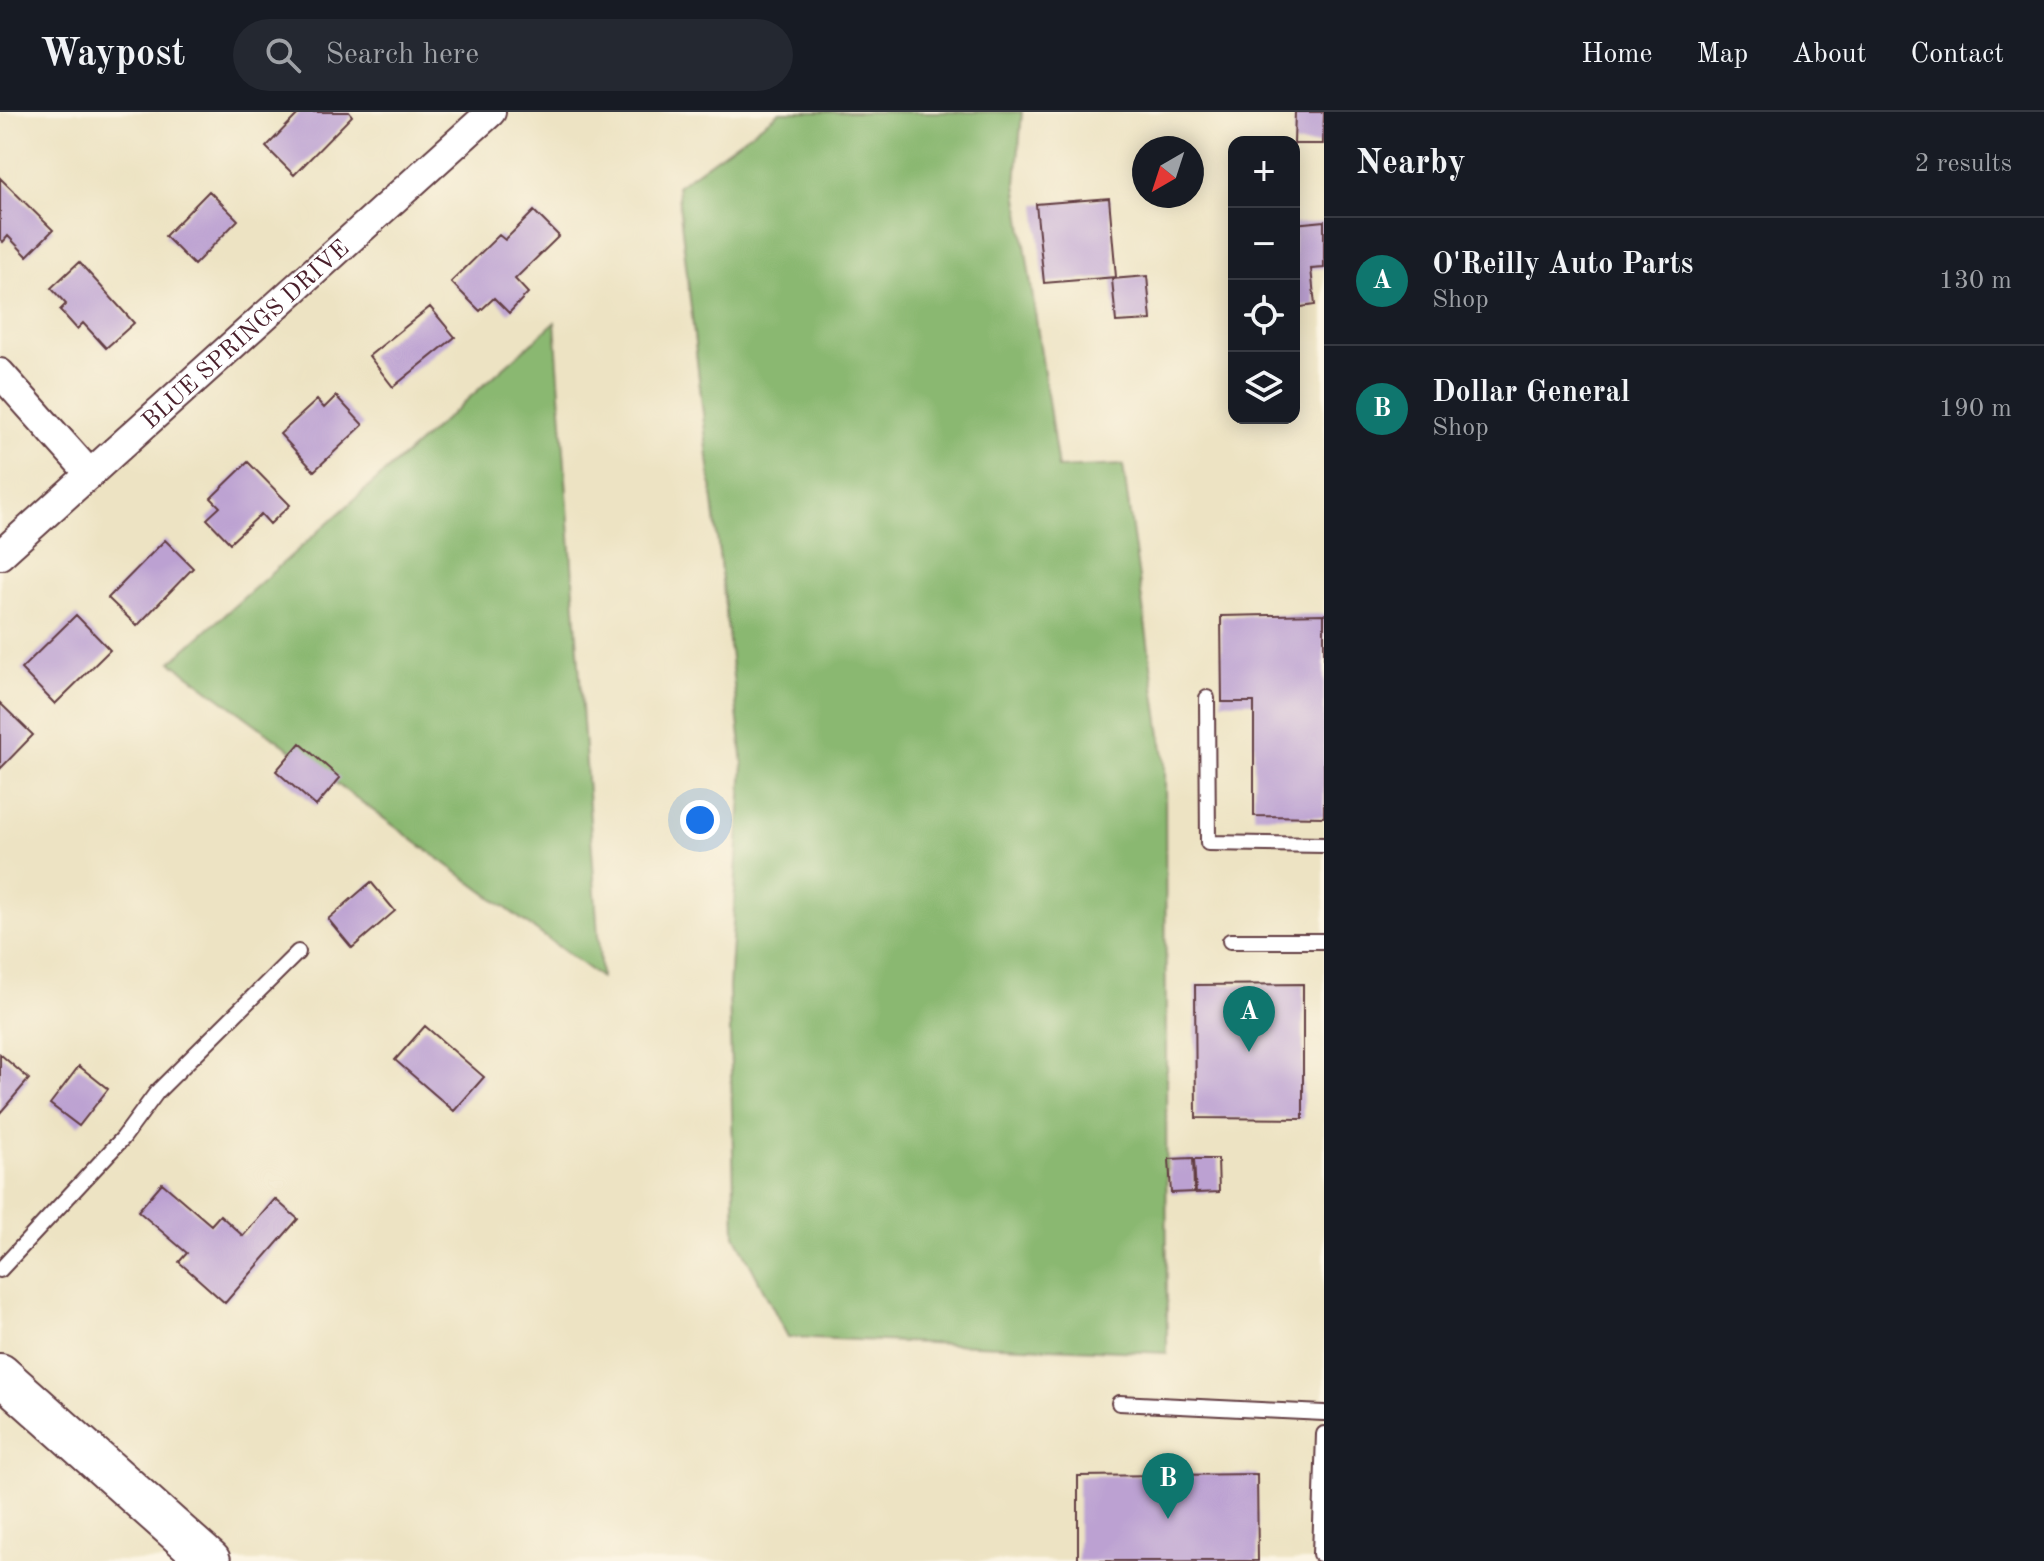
<!DOCTYPE html>
<html lang="en">
<head>
<meta charset="utf-8">
<style>
  :root { --surface:#171b24; --page:#242831; --text:#f1f3f6; --muted:#9ea1a6; --line:#363941; --accent:#0f766e }
  body { margin:0; font-family:"Old Standard TT",serif; background:var(--page); color:var(--text) }
  .controls { position:absolute; right:24px; top:24px; display:grid; overflow:hidden; border-radius:16px; box-shadow:0 4px 20px #0003 }
  .controls button { width:72px; height:72px; display:grid; place-items:center; padding:0; border:0; border-bottom:2px solid var(--line); background:var(--surface); color:var(--text); font:40px sans-serif }
  .compass { position:absolute; left:1132px; top:24px; width:72px; height:72px; border-radius:50%; background:var(--surface); box-shadow:0 4px 20px #0003; rotate:219deg }
  .you { position:absolute; left:700px; top:708px; width:28px; height:28px; margin:-20px; border:6px solid #fff; border-radius:50%; background:#1a73e8; box-shadow:0 0 0 12px #1a73e833 }
  .badge { display:grid; place-items:center; width:52px; height:52px; border-radius:50%; background:var(--accent); color:#fff; font-size:26px; font-weight:700 }
  .pin { position:absolute; translate:-50% -66px; filter:drop-shadow(0 2px 4px #0008) }
  .pin::after { content:''; position:absolute; top:42px; width:28px; height:24px; background:inherit; clip-path:polygon(0 0,100% 0,50% 100%) }
  .list { margin:0; padding:0; list-style:none }
  h2 { display:flex; justify-content:space-between; align-items:center; height:104px; margin:0; padding:0 32px; font-size:34px }
  h2 small { font-size:26px; font-weight:400; color:var(--muted) }
  .list li { display:grid; grid-template-columns:52px 1fr auto; gap:24px; align-items:center; box-sizing:border-box; height:128px; padding:0 32px; border-top:2px solid var(--line) }
  .list b { display:block; font-size:30px; white-space:nowrap }
  .list p { margin:0; font-size:26px; white-space:nowrap; color:var(--muted) }
  .list em { font-size:26px; font-style:normal; color:var(--muted) }
  .icon { flex:none; width:44px; height:44px; fill:none; stroke:currentColor; stroke-width:2; stroke-linecap:round; stroke-linejoin:round }
  .map { position:relative; flex:none; width:1324px; height:1449px; overflow:hidden }
  header { display:flex; align-items:center; gap:48px; box-sizing:border-box; height:112px; padding:0 40px; background:var(--surface); border-bottom:2px solid var(--line) }
  header strong { font-size:38px }
  nav { display:flex; gap:44px; margin-inline-start:auto; font-size:28px }
  .search { width:560px; height:72px; background:var(--page); display:flex; align-items:center; gap:20px; box-sizing:border-box; padding:0 28px; border-radius:44px; color:var(--muted); font-size:30px }
  main { display:flex }
  aside { flex:1; background:var(--surface) }
  .map>svg:first-child { display:block }
</style>
</head>
<body>
<header>
<strong>Waypost</strong>
<div class="search"><svg class="icon" aria-label="search" viewBox="0 0 24 24"><circle cx="10" cy="10" r="6"/><path d="M15 15l6 6"/></svg>Search here</div>
<nav><a>Home</a><a>Map</a><a>About</a><a>Contact</a></nav>
</header>
<main>
<div class="map">
<svg width="1324" height="1449" viewBox="0 0 1324 1449">
  <rect width="100%" height="100%" fill="#fcf5e5"/>
  <filter id="ink" filterUnits="userSpaceOnUse"><feTurbulence type="fractalNoise" baseFrequency=".0125" numOctaves="2"/><feDisplacementMap in="SourceGraphic" scale="16" xChannelSelector="R" yChannelSelector="G"/><feConvolveMatrix kernelMatrix="1 2 1 2 8 2 1 2 1" color-interpolation-filters="sRGB"/></filter>
  <filter id="wash" filterUnits="userSpaceOnUse"><feTurbulence type="fractalNoise" baseFrequency=".006" numOctaves="4" result="noise"/><feDisplacementMap in="SourceGraphic" scale="32" xChannelSelector="R" yChannelSelector="G"/><feGaussianBlur stdDeviation="1.8" result="paint"/><feColorMatrix in="noise" values="0 0 0 0 0 0 0 0 0 0 0 0 0 0 0 0 0 1.4 0 .05"/><feComposite in="paint" operator="in"/></filter>
  <g filter="url(#wash)">
    <rect width="100%" height="100%" fill="#ede3c3"/>
    <path fill="#8ab871" stroke="#6a6c4e" stroke-width="2" d="M780,0h242l-6,72 42,284 65,-3 42,299 2,589 -379,-16 -53,-102 -6,-247 14,-224 -66,-578z
      M555,210l46,656 -430,-316z"/>
    <g id="blocks">
      <path fill="#bca1d2" d="M300,0h49l3,4 -58,59 -28,-28z
        M1295,0h29l-1,32h-29z
        M0,66l53,52 -26,26 -19,-20 -5,6 -3,-3z
        M209,79l29,29 -44,45 -29,-29z
        M1109,86l7,79 -72,6 -8,-79z
        M534,99l25,25 -44,43 13,14 -19,20 -15,-15 -14,13 -29,-29 48,-47 6,5z
        M1324,109v47l-13,1 4,36 -21,3v-84z
        M79,150l55,61 -28,25 -23,-25 -6,6 -17,-19 6,-6 -15,-16z
        M1147,164l4,44 -35,2 -4,-43z
        M430,195l25,30 -62,50 -24,-31z
        M336,284l27,29 -49,46 -34,-37 37,-34 7,8z
        M248,350l42,43 -20,19 -9,-10 -31,29 -23,-24 13,-12 -9,-9z
        M165,428l28,28 -56,58 -29,-28z
        M1324,502v203l-70,-1v-114h-32l-1,-86z
        M76,503l34,35 -55,54 -34,-35z
        M0,591l33,32 -33,34z
        M300,631l40,35 -24,28 -40,-35z
        M371,770l24,29 -43,37 -24,-29z
        M1303,872v135l-107,-1 -1,-133z
        M425,914l59,51 -30,34 -59,-51z
        M0,942l29,25 -29,34z
        M79,954l29,23 -29,37 -29,-22z
        M1193,1046l1,34 -23,1 -2,-34z
        M1194,1047h24l1,33 -23,1z
        M162,1071l49,42 9,-10 23,21 32,-37 23,20 -73,84 -46,-41 8,-9 -49,-42z
        M1257,1362l1,87h-180v-85z"/>
    </g>
  </g>
  <g filter="url(#ink)">
    <use href="#blocks" fill-opacity="0" stroke="#623c42" stroke-width="2"/>
    <g fill="none" stroke-linecap="round" stroke-linejoin="round">
      <g stroke="#623c42" stroke-width="18">
        <path id="lane" d="M1207,586l1,145 116,2
          M1230,829h94
          M0,1158l123,-132 34,-46 141,-140
          M1119,1291l205,10
          M1320,1442l4,-120"/>
      </g>
      <g stroke="#623c42" stroke-width="32">
        <g id="street">
          <path d="M0,261l90,101"/>
          <path id="s1" d="M0,443l491,-443"/>
        </g>
      </g>
      <g stroke="#623c42" stroke-width="44">
        <path id="secondary" d="M0,1262l210,187"/>
      </g>
      <use href="#lane" stroke="#fff" stroke-width="14"/>
      <use href="#street" stroke="#fff" stroke-width="28"/>
      <use href="#secondary" stroke="#fff" stroke-width="40"/>
    </g>
  </g>
  <g text-anchor="middle" stroke-width="7" stroke-linejoin="round" paint-order="stroke">
    <g font-size="24" fill="#4a1f2b" stroke="#fcf5e5">
      <text dy="8" stroke="none"><textPath href="#s1" startOffset="330">BLUE SPRINGS DRIVE</textPath></text>
    </g>
  </g>
</svg>
<div class="controls">
<button>+</button>
<button>−</button>
<button><svg class="icon" aria-label="locate" viewBox="0 0 24 24"><circle cx="12" cy="12" r="6"/><path d="M12 2v4M12 18v4M2 12h4M18 12h4"/></svg></button>
<button><svg class="icon" aria-label="layers" viewBox="0 0 24 24"><path d="M12 4l9 5-9 5-9-5zM3 14l9 5 9-5"/></svg></button>
</div>
<svg class="compass" viewBox="-18 -18 36 36"><path d="M0-13l5 13h-10z" fill="#e53935"/><path d="M0 13l5-13h-10z" fill="#9ea1a6"/></svg>
<div class="you"></div>
<div class="pin badge" style="left:1249px;top:940px">A</div>
<div class="pin badge" style="left:1168px;top:1407px">B</div>
</div>
<aside>
<h2>Nearby<small>2 results</small></h2>
<ul class="list">
<li><span class="badge">A</span><div><b>O'Reilly Auto Parts</b><p>Shop</p></div><em>130 m</em></li>
<li><span class="badge">B</span><div><b>Dollar General</b><p>Shop</p></div><em>190 m</em></li>
</ul>
</aside>
</main>
</body>
</html>
